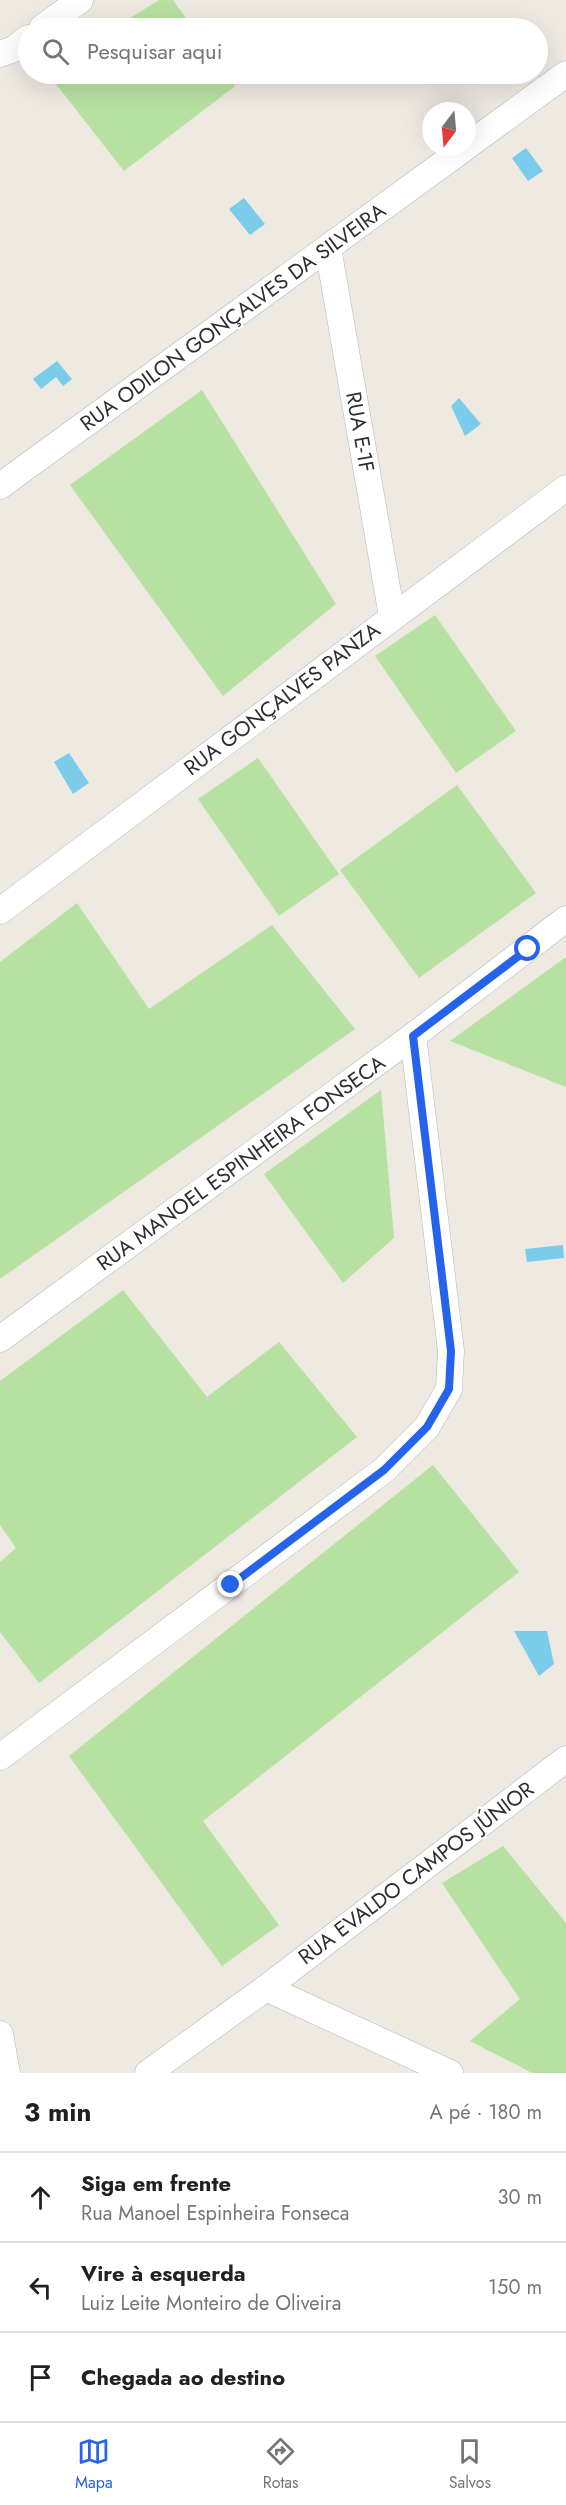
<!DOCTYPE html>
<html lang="pt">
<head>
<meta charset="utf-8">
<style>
  :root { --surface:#fff; --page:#f2f2f2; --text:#202124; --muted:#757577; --line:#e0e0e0; --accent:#2563eb }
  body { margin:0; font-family:Jost,sans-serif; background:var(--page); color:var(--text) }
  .compass { position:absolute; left:422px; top:102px; width:54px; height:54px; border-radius:50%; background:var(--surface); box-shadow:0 6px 24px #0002; rotate:196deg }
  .stop { position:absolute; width:18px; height:18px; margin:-14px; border:4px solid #2563eb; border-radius:50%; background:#fff }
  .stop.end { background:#2563eb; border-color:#fff; box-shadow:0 2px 6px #0008 }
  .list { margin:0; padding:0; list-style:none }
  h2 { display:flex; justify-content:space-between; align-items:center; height:78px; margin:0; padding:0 24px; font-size:26px }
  h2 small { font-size:20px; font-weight:400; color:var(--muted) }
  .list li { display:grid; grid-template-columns:39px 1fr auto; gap:18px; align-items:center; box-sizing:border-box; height:90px; padding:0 24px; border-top:2px solid var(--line) }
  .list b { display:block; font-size:22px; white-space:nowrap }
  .list p { margin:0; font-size:20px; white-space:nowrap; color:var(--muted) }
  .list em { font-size:20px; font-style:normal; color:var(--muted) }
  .icon { flex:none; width:33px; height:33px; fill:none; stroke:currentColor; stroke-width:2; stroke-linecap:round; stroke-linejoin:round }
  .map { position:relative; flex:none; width:566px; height:2073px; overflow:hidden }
  .search { position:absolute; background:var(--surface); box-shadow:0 6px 24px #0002; left:18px; right:18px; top:18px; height:66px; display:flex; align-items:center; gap:15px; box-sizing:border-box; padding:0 21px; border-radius:33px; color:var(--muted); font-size:22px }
  .sheet { height:348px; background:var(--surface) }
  nav { display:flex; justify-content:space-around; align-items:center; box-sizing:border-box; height:84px; border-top:2px solid var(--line); background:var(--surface); font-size:16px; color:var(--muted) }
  nav a { display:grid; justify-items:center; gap:3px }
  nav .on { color:var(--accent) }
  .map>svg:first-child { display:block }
</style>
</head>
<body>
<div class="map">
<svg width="566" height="2073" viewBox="0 0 566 2073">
  <rect width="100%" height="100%" fill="#eee9e1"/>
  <path fill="#b7e1a1" d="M159,0h14l20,28h-79z
    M48,74h178l9,12 -111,85z
    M202,390l134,214 -113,92 -153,-211z
    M435,615l81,116 -60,42 -81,-117z
    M258,758l81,116 -60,42 -81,-117z
    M457,785l79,108 -117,85 -79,-108z
    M77,903l72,106 123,-84 83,104 -355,250v-317z
    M566,957v130l-116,-46z
    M381,1090l13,148 -51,45 -79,-109z
    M123,1290l84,107 72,-55 78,95 -318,246 -39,-51v-70l16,-14 -16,-23v-144z
    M433,1465l86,107 -316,249 76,104 -57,41 -153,-210z
    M503,1846l63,77v150h-34l-62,-32 50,-42 -78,-116z"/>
  <path fill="#7bccea" d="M526,148l17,23 -15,10 -16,-23z
    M244,198l21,26 -15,11 -21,-26z
    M57,361l15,18 -9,7 -7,-9 -15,12 -8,-10z
    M459,398l22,26 -16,12 -14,-30z
    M69,753l20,30 -16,11 -19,-32z
    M563,1245l1,13 -37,4 -2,-13z
    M514,1631h33l7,33 -15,12z"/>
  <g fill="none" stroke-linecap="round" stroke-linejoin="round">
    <g stroke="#b5b7c0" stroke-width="27">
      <path id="minor" d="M42,28l38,-28
        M0,54l14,-5 14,-11
        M467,146l99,-72
        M328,248l64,368
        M0,486l466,-339
        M0,911l566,-423
        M0,1339l413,-303 153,-117
        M0,1757l384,-287 43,-43 22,-38 2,-38 -38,-315
        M266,1988l184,85
        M0,2034l7,39
        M148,2073l118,-85 300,-229"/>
    </g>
    <use href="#minor" stroke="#fff" stroke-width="26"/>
  </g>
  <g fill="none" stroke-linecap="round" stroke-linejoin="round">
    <path stroke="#2563eb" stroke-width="8" d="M231,1585l153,-115 43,-43 22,-38 2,-38 -38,-315 115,-87"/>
  </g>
  <g text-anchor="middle" stroke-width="4.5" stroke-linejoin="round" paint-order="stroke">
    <g font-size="21" fill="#2e2e2e" stroke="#fff">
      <text transform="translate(233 317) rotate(-36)" y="7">RUA ODILON GONÇALVES DA SILVEIRA</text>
      <text transform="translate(360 432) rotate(80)" y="7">RUA E-1F</text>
      <text transform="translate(282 699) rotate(-37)" y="7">RUA GONÇALVES PANZA</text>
      <text transform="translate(241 1163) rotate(-36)" y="7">RUA MANOEL ESPINHEIRA FONSECA</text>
      <text transform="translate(416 1873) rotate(-37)" y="7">RUA EVALDO CAMPOS JÚNIOR</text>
    </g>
  </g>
</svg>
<svg class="compass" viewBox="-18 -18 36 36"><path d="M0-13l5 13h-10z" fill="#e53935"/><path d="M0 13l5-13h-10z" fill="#757577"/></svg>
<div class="stop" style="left:528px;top:949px"></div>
<div class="stop end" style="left:231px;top:1585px"></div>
<div class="search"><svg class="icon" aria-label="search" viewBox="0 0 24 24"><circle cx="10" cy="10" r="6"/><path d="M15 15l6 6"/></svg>Pesquisar aqui</div>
</div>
<section class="sheet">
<h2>3 min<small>A pé · 180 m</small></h2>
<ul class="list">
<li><svg class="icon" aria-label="ahead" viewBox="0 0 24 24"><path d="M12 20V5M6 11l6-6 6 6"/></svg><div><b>Siga em frente</b><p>Rua Manoel Espinheira Fonseca</p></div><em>30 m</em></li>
<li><svg class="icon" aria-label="left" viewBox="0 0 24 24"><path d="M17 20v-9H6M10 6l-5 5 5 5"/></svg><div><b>Vire à esquerda</b><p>Luiz Leite Monteiro de Oliveira</p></div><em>150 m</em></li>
<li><svg class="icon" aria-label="arrive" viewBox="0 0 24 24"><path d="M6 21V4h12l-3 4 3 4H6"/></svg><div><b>Chegada ao destino</b></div></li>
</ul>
</section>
<nav>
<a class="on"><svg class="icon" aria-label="map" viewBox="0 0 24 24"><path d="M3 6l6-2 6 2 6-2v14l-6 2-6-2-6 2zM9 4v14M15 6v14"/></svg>Mapa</a>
<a><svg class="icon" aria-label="directions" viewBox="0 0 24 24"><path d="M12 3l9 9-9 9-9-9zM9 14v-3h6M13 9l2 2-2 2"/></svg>Rotas</a>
<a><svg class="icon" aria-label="saved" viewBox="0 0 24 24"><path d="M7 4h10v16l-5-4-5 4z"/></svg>Salvos</a>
</nav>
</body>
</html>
